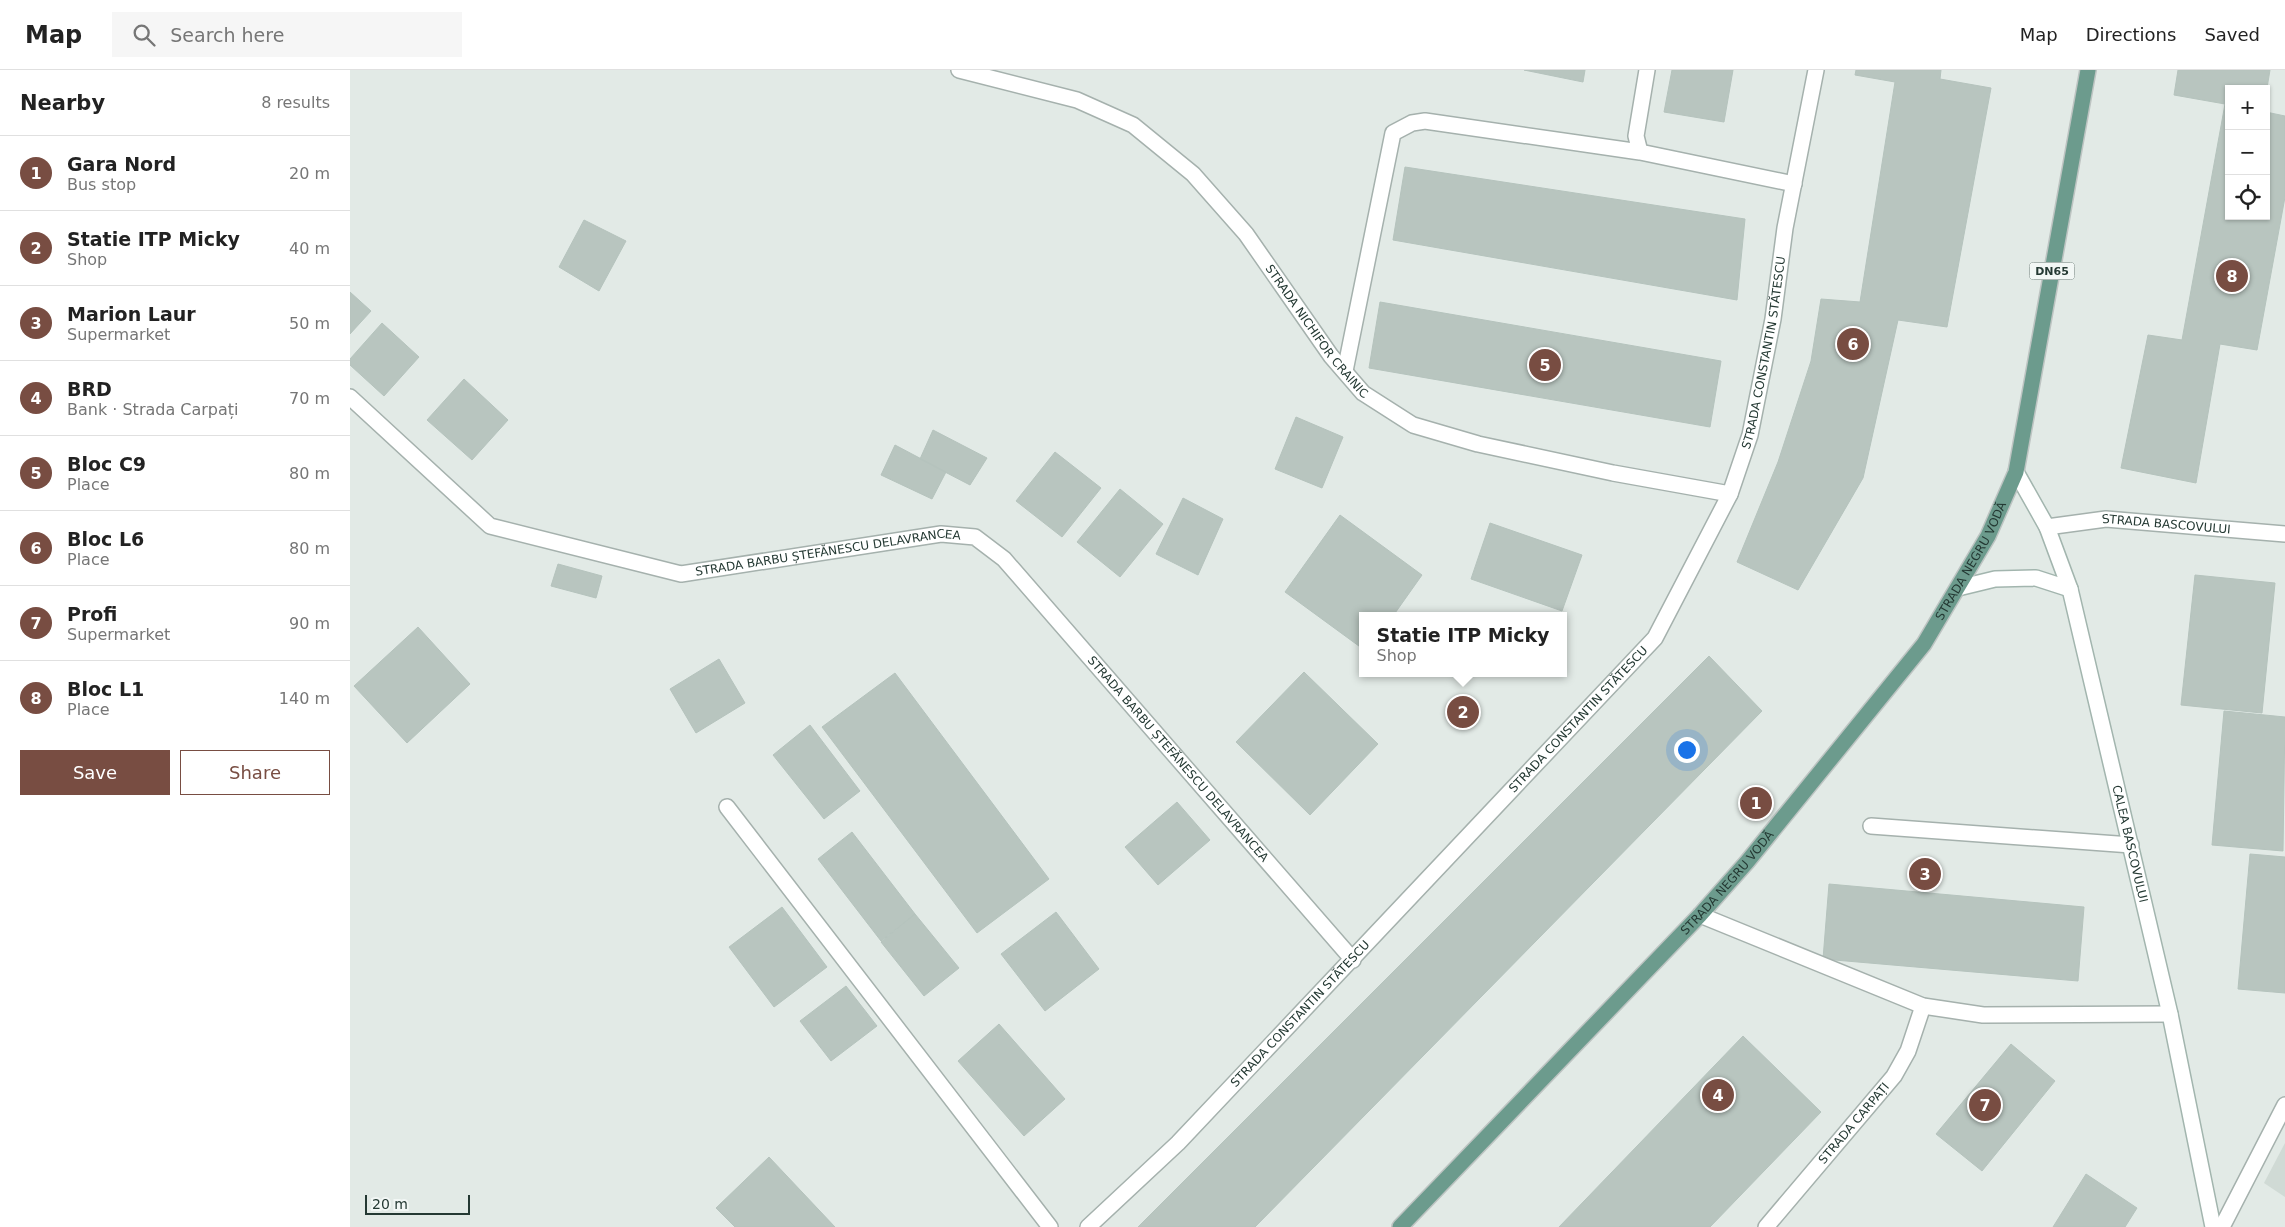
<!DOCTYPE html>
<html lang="en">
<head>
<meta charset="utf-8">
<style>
  :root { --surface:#fff; --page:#f6f6f6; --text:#222; --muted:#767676; --line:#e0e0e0; --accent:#784d42 }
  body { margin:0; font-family:"DejaVu Sans",sans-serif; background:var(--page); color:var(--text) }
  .controls { position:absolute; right:15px; top:15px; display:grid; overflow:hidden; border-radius:0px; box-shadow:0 1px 4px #0004 }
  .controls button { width:45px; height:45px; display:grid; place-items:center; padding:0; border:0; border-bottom:1px solid var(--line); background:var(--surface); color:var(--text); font:25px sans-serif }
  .scale { position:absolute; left:15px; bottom:12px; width:105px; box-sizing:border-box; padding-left:5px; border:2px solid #243933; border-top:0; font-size:14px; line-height:18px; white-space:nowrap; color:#243933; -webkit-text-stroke:4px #f2f7f5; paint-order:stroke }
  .you { position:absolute; left:1336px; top:679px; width:18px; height:18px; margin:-12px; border:4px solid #fff; border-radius:50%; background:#1a73e8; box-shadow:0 0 0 8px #1a73e833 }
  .badge { display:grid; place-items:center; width:32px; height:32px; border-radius:50%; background:var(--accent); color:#fff; font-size:16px; font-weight:700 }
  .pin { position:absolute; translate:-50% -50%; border:2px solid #fff; box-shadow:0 1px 5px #0006 }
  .popup { position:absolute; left:1009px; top:542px; width:208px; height:65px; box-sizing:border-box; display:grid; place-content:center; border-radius:0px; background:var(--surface); filter:drop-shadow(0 1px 4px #0005); font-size:16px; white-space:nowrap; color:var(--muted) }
  .popup b { font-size:19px; color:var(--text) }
  .popup::after { content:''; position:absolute; left:50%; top:100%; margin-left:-10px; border:10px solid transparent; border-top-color:var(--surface) }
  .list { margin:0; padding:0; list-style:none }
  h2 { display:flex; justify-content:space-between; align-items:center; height:65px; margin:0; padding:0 20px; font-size:21px }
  h2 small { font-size:16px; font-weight:400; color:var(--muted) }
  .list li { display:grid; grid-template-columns:32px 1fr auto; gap:15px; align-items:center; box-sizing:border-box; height:75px; padding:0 20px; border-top:1px solid var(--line) }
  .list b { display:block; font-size:19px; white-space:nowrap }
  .list p { margin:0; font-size:16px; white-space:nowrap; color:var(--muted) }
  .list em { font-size:16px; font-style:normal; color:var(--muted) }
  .actions { display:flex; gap:10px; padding:15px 20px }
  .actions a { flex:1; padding:11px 0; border:1px solid var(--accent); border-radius:0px; text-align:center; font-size:18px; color:var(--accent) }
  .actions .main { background:var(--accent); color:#fff }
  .icon { flex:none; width:28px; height:28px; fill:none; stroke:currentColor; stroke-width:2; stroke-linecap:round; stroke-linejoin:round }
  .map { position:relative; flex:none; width:1935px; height:1157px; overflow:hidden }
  header { display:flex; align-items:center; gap:30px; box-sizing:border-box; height:70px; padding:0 25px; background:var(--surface); border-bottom:1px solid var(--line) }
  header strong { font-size:24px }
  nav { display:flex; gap:28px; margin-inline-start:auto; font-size:18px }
  .search { width:350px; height:45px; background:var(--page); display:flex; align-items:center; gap:12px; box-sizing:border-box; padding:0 18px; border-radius:0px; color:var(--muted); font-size:19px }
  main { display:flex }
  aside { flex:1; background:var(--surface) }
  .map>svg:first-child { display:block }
</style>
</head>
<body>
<header>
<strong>Map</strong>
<div class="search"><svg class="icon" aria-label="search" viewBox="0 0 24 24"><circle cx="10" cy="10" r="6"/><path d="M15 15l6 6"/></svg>Search here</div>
<nav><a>Map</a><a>Directions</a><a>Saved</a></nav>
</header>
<main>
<aside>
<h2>Nearby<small>8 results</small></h2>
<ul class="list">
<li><span class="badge">1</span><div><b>Gara Nord</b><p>Bus stop</p></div><em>20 m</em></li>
<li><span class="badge">2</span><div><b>Statie ITP Micky</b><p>Shop</p></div><em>40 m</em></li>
<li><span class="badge">3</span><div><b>Marion Laur</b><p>Supermarket</p></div><em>50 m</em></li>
<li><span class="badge">4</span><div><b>BRD</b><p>Bank · Strada Carpați</p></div><em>70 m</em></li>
<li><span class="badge">5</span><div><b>Bloc C9</b><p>Place</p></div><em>80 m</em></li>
<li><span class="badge">6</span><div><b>Bloc L6</b><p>Place</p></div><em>80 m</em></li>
<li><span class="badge">7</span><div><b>Profi</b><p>Supermarket</p></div><em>90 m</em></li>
<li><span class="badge">8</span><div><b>Bloc L1</b><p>Place</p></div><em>140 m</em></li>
</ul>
<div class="actions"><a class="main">Save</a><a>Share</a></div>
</aside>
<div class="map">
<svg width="1935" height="1157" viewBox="0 0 1935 1157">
  <rect width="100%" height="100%" fill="#e2eae6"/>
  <path fill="#d0dad5" d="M1935,1073v54l-21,-14z"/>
  <path fill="#b8c5bf" stroke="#b5c3bd" d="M1174,0h61l-2,12z
    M1322,0h61l-9,52 -60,-10z
    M1506,0h85l-1,9 51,9 -44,239 -49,-7 -35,158 -65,112 -61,-28 41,-100 33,-101 10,-62 39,3 35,-220 -40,-7z
    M1828,0h92l-4,24v-5h-37v127h37v-104l19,4v81l-28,153 -37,-6 -24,139 -75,-15 27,-133 34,5 43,-236 -51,-9z
    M1055,97l340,52 -8,81 -344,-60z
    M234,150l42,21 -27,50 -40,-24z
    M0,222l21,19 -21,23z
    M1030,232l341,59 -11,66 -341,-59z
    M32,253l37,34 -35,39 -34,-31v-6z
    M114,309l44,41 -36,40 -45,-40z
    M946,347l47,20 -21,51 -47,-19z
    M583,360l54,28 -17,27 -50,-26z
    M545,375l51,27 -14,27 -51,-24z
    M705,382l46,36 -39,49 -46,-36z
    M770,419l43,35 -43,53 -43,-35z
    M833,428l40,21 -25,56 -42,-21z
    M990,445l82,60 -29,41h-30v33l-78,-57z
    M1140,453l92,32 -20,56 -91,-32z
    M208,494l44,12 -6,22 -45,-12z
    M1845,505l80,8 -13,130 -81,-8z
    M68,557l52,57 -63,59 -53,-57z
    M1359,586l53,55 -507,516h-117z
    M369,589l26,44 -49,30 -26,-44z
    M954,602l74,72 -68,71 -74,-73z
    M545,603l154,206 -72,54 -155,-206z
    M1874,641l61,6 -2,134 -71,-6z
    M460,655l50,66 -36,28 -51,-64z
    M827,732l33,38 -52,45 -33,-38z
    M502,762l63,82 -34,27 -63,-82z
    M1900,784l35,3v136l-47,-4z
    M1479,814l255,23 -6,74 -255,-22z
    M432,837l45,60 -53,40 -45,-60z
    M706,842l43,57 -54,42 -44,-57z
    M565,844l44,54 -35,28 -43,-54z
    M496,916l31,40 -46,35 -31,-40z
    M649,954l66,75 -41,37 -66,-75z
    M1393,966l78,76 -111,115h-151z
    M1661,974l44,37 -73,90 -46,-37z
    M419,1087l66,70h-100l-19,-19z
    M1736,1104l51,34 -12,19h-72z"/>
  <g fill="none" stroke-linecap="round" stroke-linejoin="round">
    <g stroke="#a5b1ad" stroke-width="18">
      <path id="lane" d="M1297,0l-11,66 4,16 154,32
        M995,301l48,-238 19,-10 13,-2 215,31
        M1521,756l260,19"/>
    </g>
    <g stroke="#a5b1ad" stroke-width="18">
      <g id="street">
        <path id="s1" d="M609,0l118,30 56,25 60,49 53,60 85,122 32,37 50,32 65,19 135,29 117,21"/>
        <path id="s2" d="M0,327l140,129 191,48 260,-40 34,3 29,22 349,401"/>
        <path id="s3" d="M1697,457l59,-8 179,15"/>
        <path d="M377,737l323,420"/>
        <path d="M1350,845l223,91 60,9 187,-1"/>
        <path id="s4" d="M738,1157l90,-84 477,-505 75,-144 20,-59 23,-116 12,-91 31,-158"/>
        <path id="s5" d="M1416,1157l128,-151 14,-25 15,-45"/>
        <path d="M1872,1157l63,-122"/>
      </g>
    </g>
    <g stroke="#a2b5ae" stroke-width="18">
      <g id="secondary">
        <path id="s6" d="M1666,402l31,55 23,62 100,425 43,213"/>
        <path d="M1608,518l37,-9 41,-1 34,11"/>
      </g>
    </g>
    <g stroke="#bdc4c2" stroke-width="18">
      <g id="primary">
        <path id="s7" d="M1050,1157l300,-312 47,-53 177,-218 64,-108 28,-64 72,-402"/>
      </g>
    </g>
    <use href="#lane" stroke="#fff" stroke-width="15"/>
    <use href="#street" stroke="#fff" stroke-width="15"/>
    <use href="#secondary" stroke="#fff" stroke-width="15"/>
    <use href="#primary" stroke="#6c9b8d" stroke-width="15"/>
  </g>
  <g text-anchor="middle" stroke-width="4.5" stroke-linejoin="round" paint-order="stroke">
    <rect fill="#f2f7f5" stroke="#62726d" stroke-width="1" x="1679.5" y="192.5" width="45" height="17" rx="4"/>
    <g font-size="11" font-weight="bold" fill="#243933">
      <text x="1702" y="205">DN65</text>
    </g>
    <g font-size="12" fill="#243933" stroke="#f2f7f5">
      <text dy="4" stroke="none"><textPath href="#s1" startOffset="461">STRADA NICHIFOR CRAINIC</textPath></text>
      <text dy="4" stroke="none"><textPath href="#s4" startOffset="1126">STRADA CONSTANTIN STĂTESCU</textPath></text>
      <text dy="4" stroke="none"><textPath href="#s3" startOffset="120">STRADA BASCOVULUI</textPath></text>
      <text dy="4" stroke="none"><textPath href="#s2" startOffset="536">STRADA BARBU ȘTEFĂNESCU DELAVRANCEA</textPath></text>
      <text dy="4" stroke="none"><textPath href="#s7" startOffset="880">STRADA NEGRU VODĂ</textPath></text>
      <text dy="4" stroke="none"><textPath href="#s4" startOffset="706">STRADA CONSTANTIN STĂTESCU</textPath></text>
      <text dy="4" stroke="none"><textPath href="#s2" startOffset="986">STRADA BARBU ȘTEFĂNESCU DELAVRANCEA</textPath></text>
      <text dy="4" stroke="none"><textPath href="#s6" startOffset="391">CALEA BASCOVULUI</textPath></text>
      <text dy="4" stroke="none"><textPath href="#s7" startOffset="475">STRADA NEGRU VODĂ</textPath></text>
      <text dy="4" stroke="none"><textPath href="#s4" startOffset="301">STRADA CONSTANTIN STĂTESCU</textPath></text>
      <text dy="4" stroke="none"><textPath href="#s5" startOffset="136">STRADA CARPAȚI</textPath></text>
    </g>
  </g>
</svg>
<div class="controls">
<button>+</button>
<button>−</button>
<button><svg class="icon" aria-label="locate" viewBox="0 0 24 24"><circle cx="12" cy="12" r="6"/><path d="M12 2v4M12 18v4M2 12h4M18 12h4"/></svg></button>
</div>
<div class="scale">20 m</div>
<div class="you"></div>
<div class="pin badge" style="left:1406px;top:733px">1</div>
<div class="pin badge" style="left:1113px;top:642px">2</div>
<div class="popup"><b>Statie ITP Micky</b>Shop</div>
<div class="pin badge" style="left:1575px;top:804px">3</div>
<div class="pin badge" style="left:1368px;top:1025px">4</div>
<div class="pin badge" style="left:1195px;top:295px">5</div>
<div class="pin badge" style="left:1503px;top:274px">6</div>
<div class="pin badge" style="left:1635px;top:1035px">7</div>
<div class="pin badge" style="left:1882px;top:206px">8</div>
</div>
</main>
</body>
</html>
